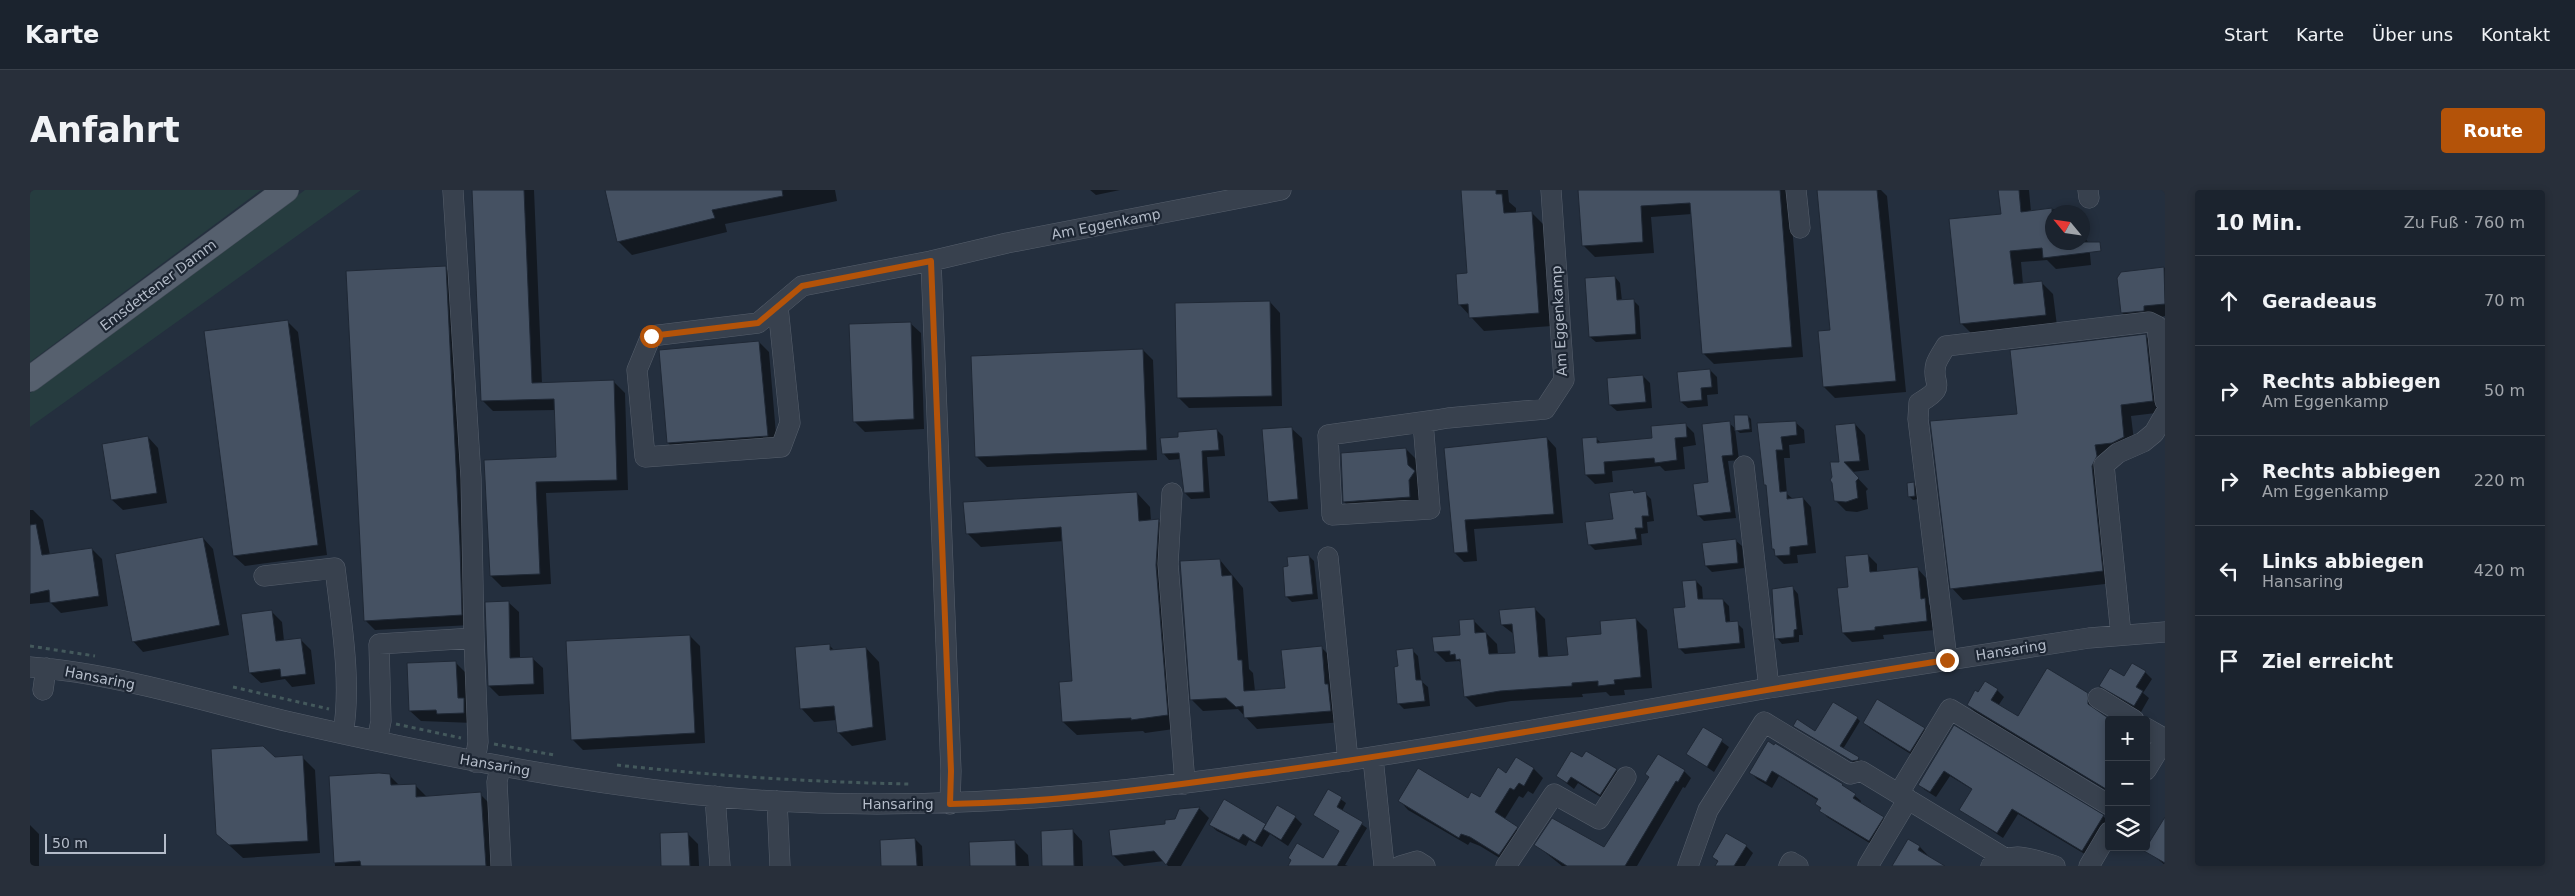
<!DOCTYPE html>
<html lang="de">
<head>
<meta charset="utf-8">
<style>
  :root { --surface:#1b232e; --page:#282f3a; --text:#f1f3f6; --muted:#a0a4aa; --line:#39404a; --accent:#b45309 }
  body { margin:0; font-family:"DejaVu Sans",sans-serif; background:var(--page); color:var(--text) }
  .controls { position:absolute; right:15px; bottom:15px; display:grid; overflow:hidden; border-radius:5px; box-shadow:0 2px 8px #0003 }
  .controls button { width:45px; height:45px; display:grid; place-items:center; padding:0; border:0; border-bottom:1px solid var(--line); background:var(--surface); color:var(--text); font:25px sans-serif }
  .compass { position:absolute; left:2015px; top:15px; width:45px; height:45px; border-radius:50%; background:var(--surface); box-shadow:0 2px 8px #0003; rotate:299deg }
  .scale { position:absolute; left:15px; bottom:12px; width:121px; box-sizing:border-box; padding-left:5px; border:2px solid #b4bcc9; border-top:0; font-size:14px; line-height:18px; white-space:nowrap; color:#b4bcc9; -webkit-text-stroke:4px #1d2633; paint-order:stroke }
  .stop { position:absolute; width:15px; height:15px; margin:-11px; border:4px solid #b45309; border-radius:50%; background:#fff }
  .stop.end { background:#b45309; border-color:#fff; box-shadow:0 1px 5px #0008 }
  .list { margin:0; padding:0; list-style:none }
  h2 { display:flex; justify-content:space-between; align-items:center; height:65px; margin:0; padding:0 20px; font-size:21px }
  h2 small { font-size:16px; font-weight:400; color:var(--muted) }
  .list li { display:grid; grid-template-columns:32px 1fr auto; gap:15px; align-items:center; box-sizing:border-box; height:90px; padding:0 20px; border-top:1px solid var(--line) }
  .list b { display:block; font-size:19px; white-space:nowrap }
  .list p { margin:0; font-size:16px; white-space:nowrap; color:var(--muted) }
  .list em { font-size:16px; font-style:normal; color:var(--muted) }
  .icon { flex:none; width:28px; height:28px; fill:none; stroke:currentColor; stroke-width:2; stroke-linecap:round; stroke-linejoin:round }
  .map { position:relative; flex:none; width:2135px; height:676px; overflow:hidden; border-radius:5px }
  header { display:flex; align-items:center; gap:30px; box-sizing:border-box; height:70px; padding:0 25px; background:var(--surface); border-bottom:1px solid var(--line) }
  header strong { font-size:24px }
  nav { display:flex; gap:28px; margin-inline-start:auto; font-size:18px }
  .intro { display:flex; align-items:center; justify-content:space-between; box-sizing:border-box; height:120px; padding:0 30px }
  h1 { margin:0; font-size:35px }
  .button { padding:12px 22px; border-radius:5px; background:var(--accent); color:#fff; font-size:18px; font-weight:700 }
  main { display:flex; gap:30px; padding:0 30px }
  aside { flex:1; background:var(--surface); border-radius:5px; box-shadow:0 2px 8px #0003 }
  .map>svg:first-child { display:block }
</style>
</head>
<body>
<header>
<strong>Karte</strong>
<nav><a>Start</a><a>Karte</a><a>Über uns</a><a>Kontakt</a></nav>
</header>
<div class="intro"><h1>Anfahrt</h1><a class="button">Route</a></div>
<main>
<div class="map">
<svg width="2135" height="676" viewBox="0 0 2135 676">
  <rect width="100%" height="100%" fill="#242f3e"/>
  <path fill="#263c3f" d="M0,0h231l-231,172z
    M275,0h56l-331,237v-34z"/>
  <path fill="#0007" d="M444,0h60l8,194 72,-2 11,11 3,97 -82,3 5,91 -49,3 -11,-11 -6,-115 72,-3 -1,-48 -63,1 -11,-11z
    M576,0h229l2,11 -112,23 2,8 -95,23 -14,-14z
    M1060,0h30l-24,5z
    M1432,0h46l1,12 7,6v5l15,-1 14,14 7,100 -68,5 -25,-27 9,-30z
    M1550,0h209l14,167 -89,7 -11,-11 -11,-139 -41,3 3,36 -59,4 -11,-11z
    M1789,0h62l6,6 19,196 -71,6 -11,-11 7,-56z
    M1969,0h30l2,22 34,-4 4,4h-17v30h30v-7l7,8 2,22 -35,4 -9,-9 -26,2 2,22 18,-2 12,12 4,32 -84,9 -12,-12 41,-108z
    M415,78l11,10 15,347 -96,5 -10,-10z
    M2135,78v48l-31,8 -12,-11v-40z
    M1585,87l5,6 2,18 11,-1 6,6 2,33 -45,3 -6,-5z
    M1240,112l10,11 2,93 -93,2 -11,-11z
    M258,132l10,10 29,223 -82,11 -11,-10z
    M880,133l11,10 3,96 -59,3 -11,-11z
    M2116,146l11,11 7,65 -33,4 4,33 -29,7 8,127 -151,17 -11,-12 67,-173z
    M729,152l10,10 8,94 -99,7 -10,-10z
    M1113,160l10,10 4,100 -170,7 -10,-10z
    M1680,180l7,7 1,17 -11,1 1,11 -20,2 -7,-6z
    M1613,186l7,7 2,25 -35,3 -7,-6z
    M1718,226l3,3 1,13 -12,1 -5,-4 4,31 -11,1 8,57 -32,3 -6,-6 31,-92 8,7z
    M1765,232l9,8 1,13 -16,2 1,13h-6l3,36 6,5 10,-1 8,9 5,46 -19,2 1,8 -14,1 -8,-8 -3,-8 -14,-124z
    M1655,234l9,9 2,12 -13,2 2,22 -20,2 -5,-5 -48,5 1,11 -18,2 -9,-9 10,-37 6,6 52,-5z
    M1825,234l10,11 4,35 -17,2 16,17 -2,2 2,18 -11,3 -11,-1 -11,-11 5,-37z
    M1261,238l11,10 6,71 -29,3 -10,-11z
    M1187,240l6,6 2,20 -18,1 3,41 -19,1 -6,-6 -4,-34 -12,1 -6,-7 17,-15z
    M118,247l10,11 9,55 -44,7 -11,-10 -9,-55z
    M1517,248l9,10 7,75 -89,6 3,32 -13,1 -9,-9 -10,-103z
    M1376,259l13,13 4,48 -65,5 -14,-13z
    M1883,293l3,3 2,13 -5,1 -4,-4z
    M1603,302l2,2 10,-1 6,6 3,22 -7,1 1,11 -7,1 1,11 -47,5 -6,-6 25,-24z
    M1107,303l13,14 1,14h7l14,13 9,194 -36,5 -2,-2 -66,4 -14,-13 11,-40 -10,-141 -83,6 -14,-14z
    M0,320h3l10,10 7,35 42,-6 10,10 6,47 -47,7 -11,-11 -20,2z
    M173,348l10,11 16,86 -86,17 -10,-11z
    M1705,350l7,6 2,22 -32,4 -6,-6z
    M1838,365l9,9v9l40,-5 9,10 3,26 4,5 2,21 -52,5 1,4 -32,3 -9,-9z
    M1279,366l5,5 4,38 -26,3 -6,-6 3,-29z
    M1190,370l23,28 6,81 4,4 2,18 31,-2 35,-42 12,12 9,63 -85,7 -19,-20 -35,2 -11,-11z
    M1666,391l6,6 1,13h20l6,6 1,17h7l6,6 2,19 -60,6 -6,-6 7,-40z
    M1763,398l5,6 5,41h-4v7l-17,2 -5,-6z
    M478,412l11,10 1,46h12l11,10 1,26 -45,2 -10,-10z
    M1504,418l11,11 3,39 21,-2 33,-21 34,-16 11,11 5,58 -28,2 1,5 -15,1 -4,-4 -24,2 1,3 -72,4 -35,6 -11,-11 -3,-32 -3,-3 -13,1 -11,-11 27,-15 11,-16 24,24 1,11 18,-1 -1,-19 -13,-10z
    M241,421l11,11 2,19 16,-2 11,11 4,34 -23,3 -7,-8 -24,4 -11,-10z
    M660,446l10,10 5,97 -122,7 -11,-11z
    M799,455l6,6 31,-3 13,14 7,78 -34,6 -13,-13 -2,-13 -23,2 -13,-14z
    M1382,460l6,6 3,25 7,6 2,19 -26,3 -6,-6 1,-36z
    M426,473l10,10 8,50 -53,-2 -11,-10z
    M2115,482l7,7 -9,14 6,5 -8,14 -34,-19 -6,-7z
    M1967,500l7,7 -6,9 20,12 69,-24 7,7v10l15,9v72l-134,-80 -7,-7 11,-11z
    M1827,528l3,3 -17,28 18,12 -5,3 -58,-36 18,5z
    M1834,533l60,6 7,6 -14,23 -46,-29z
    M1924,537l149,89 6,6 -21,34 -70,-42 -15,24 -42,-28 12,-20 -23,-14 -14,21 -11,-7 -6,-5z
    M1673,538l26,19 -15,25 -26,-18z
    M1738,553l74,42 19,16 -1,2 23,15 6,6 -13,23 -49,-30 -10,-13 2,-3 -40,-25 -7,12 -15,-9 -6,-6z
    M272,567l13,13 5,83 -77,5 -26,-24 58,-76z
    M1486,569l18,10 9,9 -10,16 -5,-3 -5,7 -4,-2 -15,24 22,17 -18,26 -28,-17 -10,-4 -2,3 -60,-35 -8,-9 80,-2 27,-25z
    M1553,569l33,11 7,6 -16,25 -29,-18 -4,6 -17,-13z
    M1654,581l7,7 -6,10 -2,-1 -46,79h-75l-26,-21 68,4z
    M360,586l10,10 15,-1 13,13 52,-4 12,12 4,60h-161l-5,-88z
    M1299,601l17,12 -4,8 25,17 -22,37 3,1h-59l34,-7 17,-27 -25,-17z
    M1169,618l10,10 -28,48h-13l-4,-5 -40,5 -11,-11 63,-35 4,-9z
    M1265,627l7,7 -14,22 -18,-12 -8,13 -13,-7 -3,6 -29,-15 -7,-6h55z
    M0,635l9,9v32h-9z
    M2135,635v40l-19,-15z
    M1042,640l10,11 1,25h-40z
    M658,644l10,10 1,22h-37z
    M885,649l7,7 1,20h-40z
    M1879,651l11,6 18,19h-44z
    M985,652l13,13 1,11h-58z
    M1716,656l7,7 -8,13h-29l2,-4 -5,-5z"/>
  <path fill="#455162" stroke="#1f2835" d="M442,0h52l8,193 82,-3 3,100 -81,2 4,92 -50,2 -6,-116 72,-3 -2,-58 -73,2z
    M575,0h177l1,6 -71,14 3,8 -98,24z
    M1431,0h35v4h6l2,19 28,-2 7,102 -70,5 -1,-14 -10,1 -2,-31 11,-1z
    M1548,0h202l12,157 -90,7 -12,-151 -49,3 2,36 -61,4z
    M1787,0h60l19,191 -73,6 -5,-56 12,-1z
    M1968,0h21l2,22 31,-4v34h48l1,9 -58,7 -1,-10 -32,3 4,33 28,-3 4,34 -86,9 -11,-105 52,-5z
    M416,76l14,280 2,69 -98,6 -18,-350z
    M2134,77l1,37 -21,2v5l-23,2 -4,-35 4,-6z
    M1585,86l2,24 17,-1 2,35 -47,3 -4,-59z
    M1240,111l2,95 -95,2 -2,-95z
    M258,130l30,225 -85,11 -29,-225z
    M881,132l3,97 -61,3 -4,-98z
    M2116,144l7,67 -32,4 3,32 -12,6 -17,2 2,11 -5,10 11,105 -153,18 -20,-168 87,-7 -7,-64z
    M729,151l9,95 -101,7 -8,-93z
    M1113,159l4,101 -172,7 -4,-101z
    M1680,179l2,18 -11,1 1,12 -22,2 -3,-30z
    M1613,185l3,27 -37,3 -2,-27z
    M1704,225h14l2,14 -15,2z
    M1700,231l3,34 -11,1 9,56 -34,4 -4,-32 15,-2 -6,-58z
    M1766,231l1,14 -16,2 2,13h-7l4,42 7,-1v8l16,-2 5,48 -18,2v8l-15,1 -1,-7h-2l-6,-64h-2l-7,-62z
    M1656,233l1,14 -12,1 2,22 -22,3 -1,-5 -50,4 1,12 -20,1 -3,-37 15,-1v6l55,-5 -1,-12z
    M1825,233l5,38 -16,1 15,16 -3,3 2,17 -12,4 -12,-1 -2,-18 -2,-3 2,-3 -2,-15h9l-4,-37z
    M1262,237l6,72 -30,3 -6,-73z
    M1187,239l2,21 -17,1 2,41 -20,1 -5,-40 -17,1 -2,-16 18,-1v-5z
    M118,246l9,57 -46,7 -9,-56z
    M1517,247l7,77 -89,6 3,32 -14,1 -10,-105z
    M1376,258l2,17 7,6 -6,9 1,17 -67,5 -2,-49z
    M1884,292l1,14 -7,1 -1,-14z
    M1603,300l1,3 12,-2 3,25h-7l1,12h-8l2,11 -49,6 -3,-23 28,-3 -4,-26z
    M1107,302l2,29 20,-2 -3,46 12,150 -37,5v-2l-69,4 -3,-40 13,-1 -11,-154 -95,7 -3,-32z
    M6,334l6,31 50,-7 7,48 -49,7 -1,-13 -19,4v-69z
    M173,347l17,88 -88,17 -17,-88z
    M1706,349l2,24 -33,3 -3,-23z
    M1838,364l2,18 48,-5 3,32 4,-1 2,23 -52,6v3l-33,3 -5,-45 11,-1 -3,-31z
    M1279,365l4,39 -28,3 -2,-30 5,-1 -1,-9z
    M1190,369l2,17 10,-1 6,85h4l2,31 41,-3 -4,-38 41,-4 3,38h3l3,27 -87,7 -1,-12 -7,1 -10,-9 -36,2 -10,-139z
    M1666,390l2,19h25l3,23 12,-1 2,22 -62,6 -5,-41 12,-1 -3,-26z
    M1763,396l4,43 -3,1v7l-19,2 -3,-50z
    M479,411l1,57 23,-1 1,27 -46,2 -3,-84z
    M1505,417l4,50 29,-2 -2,-18 35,-3 -1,-13 36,-3 5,59 -27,3 1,4 -17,2v-5l-26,2v3l-72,5 -36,6 -4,-38 -4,1 -1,-6 -5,1v-4l-16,1 -2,-15 28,-2 -1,-15 15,-1 1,14 11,-1 3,22 26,-1 -3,-29 -11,1 -2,-15z
    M242,420l4,31 25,-3 5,36 -25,3 -1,-8 -31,4 -8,-59z
    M660,445l5,98 -124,7 -5,-99z
    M800,454v6l36,-3 7,80 -36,6 -3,-27 -34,3 -5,-62z
    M1383,458l3,32h6l3,21 -28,3 -3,-37 4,-1 -2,-16z
    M426,471l2,37h6v15l-27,1 -1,-4 -27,1 -2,-48z
    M2102,473l14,8 -10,16 7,4 -9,15 -35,-20 11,-18 14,8z
    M2017,478l41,25v11l23,16h-2v65l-3,4 -139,-84 8,-15 3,2 7,-11 13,8 -7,11 27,16z
    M1847,509l48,29 -15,24 -47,-29z
    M1803,512l25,15 -18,29 19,11 -1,3 -6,1 -59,-35 4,-7 18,12z
    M1924,535l150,90 -22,36 -70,-42 -15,24 -38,-23 13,-21 -28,-18 -14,21 -12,-7z
    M1673,537l20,12 -16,28 -21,-13z
    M1738,551l6,4 1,-2 68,41 -1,1 14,9 -3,4 31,19 -15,24 -50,-30 2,-3 -6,-4 3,-5 -46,-28 -6,11 -17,-9z
    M233,556l12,11 28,-2 5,86 -79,4 -13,-11 -5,-85z
    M1541,561l11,6 4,-6 31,18 -17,26 -29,-18 -4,6 -11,-7z
    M1628,564l27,16 -7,12 -2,-1 -51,85h-58l-33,-21 18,-27 52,29 45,-70 -4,-3z
    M1486,567l18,11 -10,18 -5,-3 -5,7 -4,-2 -15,24 23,15 -19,28 -29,-18 -9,-3 -2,4 -61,-37 20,-33 50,30 3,-6 9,5 18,-30 8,6z
    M349,583l11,1 1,11 25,-1v13l65,-5 5,74h-125l-1,-5 -26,2 -5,-87z
    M1298,599l14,8 -5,10 26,15 -26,44h-49l3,-6 -3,-2 9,-15 26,15 16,-27 -26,-16z
    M1194,609l42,25 -11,18 -12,-8 -4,6 -30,-15z
    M1247,615l19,11 -15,24 -18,-11z
    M1170,617l-34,58 -12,-14 -42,5 -3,-26 56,-6v-4l10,-1 4,-10z
    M2135,627v46l-21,-12z
    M1043,639l1,37h-32l-1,-35z
    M658,642l2,34h-29l-1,-33z
    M1696,643l21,12 -13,21h-19l3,-5 -6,-4z
    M885,648l2,28h-36l-1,-26z
    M1878,649l12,7 -2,4 27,16h-53z
    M985,650l1,26h-46l-1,-24z"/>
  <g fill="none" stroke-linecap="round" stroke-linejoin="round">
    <g stroke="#565f6c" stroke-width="21">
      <path id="minor" d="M1766,0l4,38
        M2058,0l1,8
        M423,1l18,287 3,160
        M748,117l12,116 -9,24 -136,10 -8,-87 14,-34 107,-13 44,-37 129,-25
        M1393,232l7,87 -98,6 -4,-80 108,-15 12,-2 97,-9 19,-29 -13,-190
        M1714,276l25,222 320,-50 76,-6
        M1142,303l-4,71 17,220
        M1298,367l20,204
        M234,386l71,-8c6,52 17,114 8,166
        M2091,445l-17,-170 14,-12 25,-11 11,-9 11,-19
        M1917,470l-29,-241 1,-16c31,-18 11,-18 17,-39 2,-6 7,-13 10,-18l203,-24 8,4 8,75
        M0,477c85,6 176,35 260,55 132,30 265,57 400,72 189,21 377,6 564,-20 173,-23 344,-56 515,-86
        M13,500l3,-22
        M2068,508l36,22
        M2116,538l19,11 -19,31
        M347,551l4,-20 -2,-77 95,-6 4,104 -3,20
        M1343,568l11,108
        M470,577l-3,15 4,84
        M1869,603l51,-84 159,96
        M685,606l5,70
        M747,611l3,65
        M920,614l1,-33 -20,-510 76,-18 274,-53
        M1370,676l17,-5 8,5
        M1476,676l48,-72 45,25 27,-42
        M1658,676l20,-56 56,-88 86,52 11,-3 142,86
        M1759,676l2,-4 7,4
        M1838,676l40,-67
        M1961,676c23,-16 39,-7 64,0
        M2059,676l20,-34"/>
    </g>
    <g stroke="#414a57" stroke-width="26">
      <path id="major" d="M0,189l256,-189"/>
    </g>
    <path stroke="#44595c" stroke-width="3" stroke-dasharray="4 4" stroke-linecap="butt" d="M0,456l65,10
      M203,497l96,22
      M366,534l65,14
      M464,554l60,11
      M587,575c98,11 195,17 293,19"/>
    <use href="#minor" stroke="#38414e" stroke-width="20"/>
    <use href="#major" stroke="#56606e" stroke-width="25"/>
  </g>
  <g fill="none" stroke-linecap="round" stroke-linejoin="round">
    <path stroke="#b45309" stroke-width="6" d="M621,146l107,-13 44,-37 129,-25 20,510 -1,33c104,-1 209,-17 312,-31 229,-31 456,-77 685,-113"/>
  </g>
  <g text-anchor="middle" stroke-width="4.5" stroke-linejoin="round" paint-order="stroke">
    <g font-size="14" fill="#b4bcc9" stroke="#1d2633">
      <text transform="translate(1076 34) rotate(-11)" y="5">Am Eggenkamp</text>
      <text transform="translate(128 95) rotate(-37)" y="5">Emsdettener Damm</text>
      <text transform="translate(1529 131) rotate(-93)" y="5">Am Eggenkamp</text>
      <text transform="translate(1981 460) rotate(-9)" y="5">Hansaring</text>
      <text transform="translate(70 488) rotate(11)" y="5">Hansaring</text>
      <text transform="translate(465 575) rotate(10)" y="5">Hansaring</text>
      <text x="868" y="619">Hansaring</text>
    </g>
  </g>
</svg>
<div class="controls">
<button>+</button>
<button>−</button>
<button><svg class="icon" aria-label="layers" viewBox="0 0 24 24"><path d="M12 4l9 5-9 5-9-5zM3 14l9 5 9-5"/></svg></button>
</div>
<svg class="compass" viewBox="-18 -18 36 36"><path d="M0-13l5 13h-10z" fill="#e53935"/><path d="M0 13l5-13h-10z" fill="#a0a4aa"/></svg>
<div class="scale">50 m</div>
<div class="stop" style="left:621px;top:146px"></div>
<div class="stop end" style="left:1917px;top:470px"></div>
</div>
<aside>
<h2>10 Min.<small>Zu Fuß · 760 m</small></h2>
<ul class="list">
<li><svg class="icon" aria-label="ahead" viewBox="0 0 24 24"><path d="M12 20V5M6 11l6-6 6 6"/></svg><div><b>Geradeaus</b></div><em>70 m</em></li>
<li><svg class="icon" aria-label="right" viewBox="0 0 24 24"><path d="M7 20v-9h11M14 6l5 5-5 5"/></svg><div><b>Rechts abbiegen</b><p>Am Eggenkamp</p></div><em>50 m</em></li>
<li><svg class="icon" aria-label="right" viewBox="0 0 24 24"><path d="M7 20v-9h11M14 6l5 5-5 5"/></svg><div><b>Rechts abbiegen</b><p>Am Eggenkamp</p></div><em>220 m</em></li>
<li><svg class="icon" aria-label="left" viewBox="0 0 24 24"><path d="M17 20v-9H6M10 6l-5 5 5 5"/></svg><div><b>Links abbiegen</b><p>Hansaring</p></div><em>420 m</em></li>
<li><svg class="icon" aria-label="arrive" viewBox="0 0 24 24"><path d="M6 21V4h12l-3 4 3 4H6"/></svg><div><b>Ziel erreicht</b></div></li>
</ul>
</aside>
</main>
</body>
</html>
